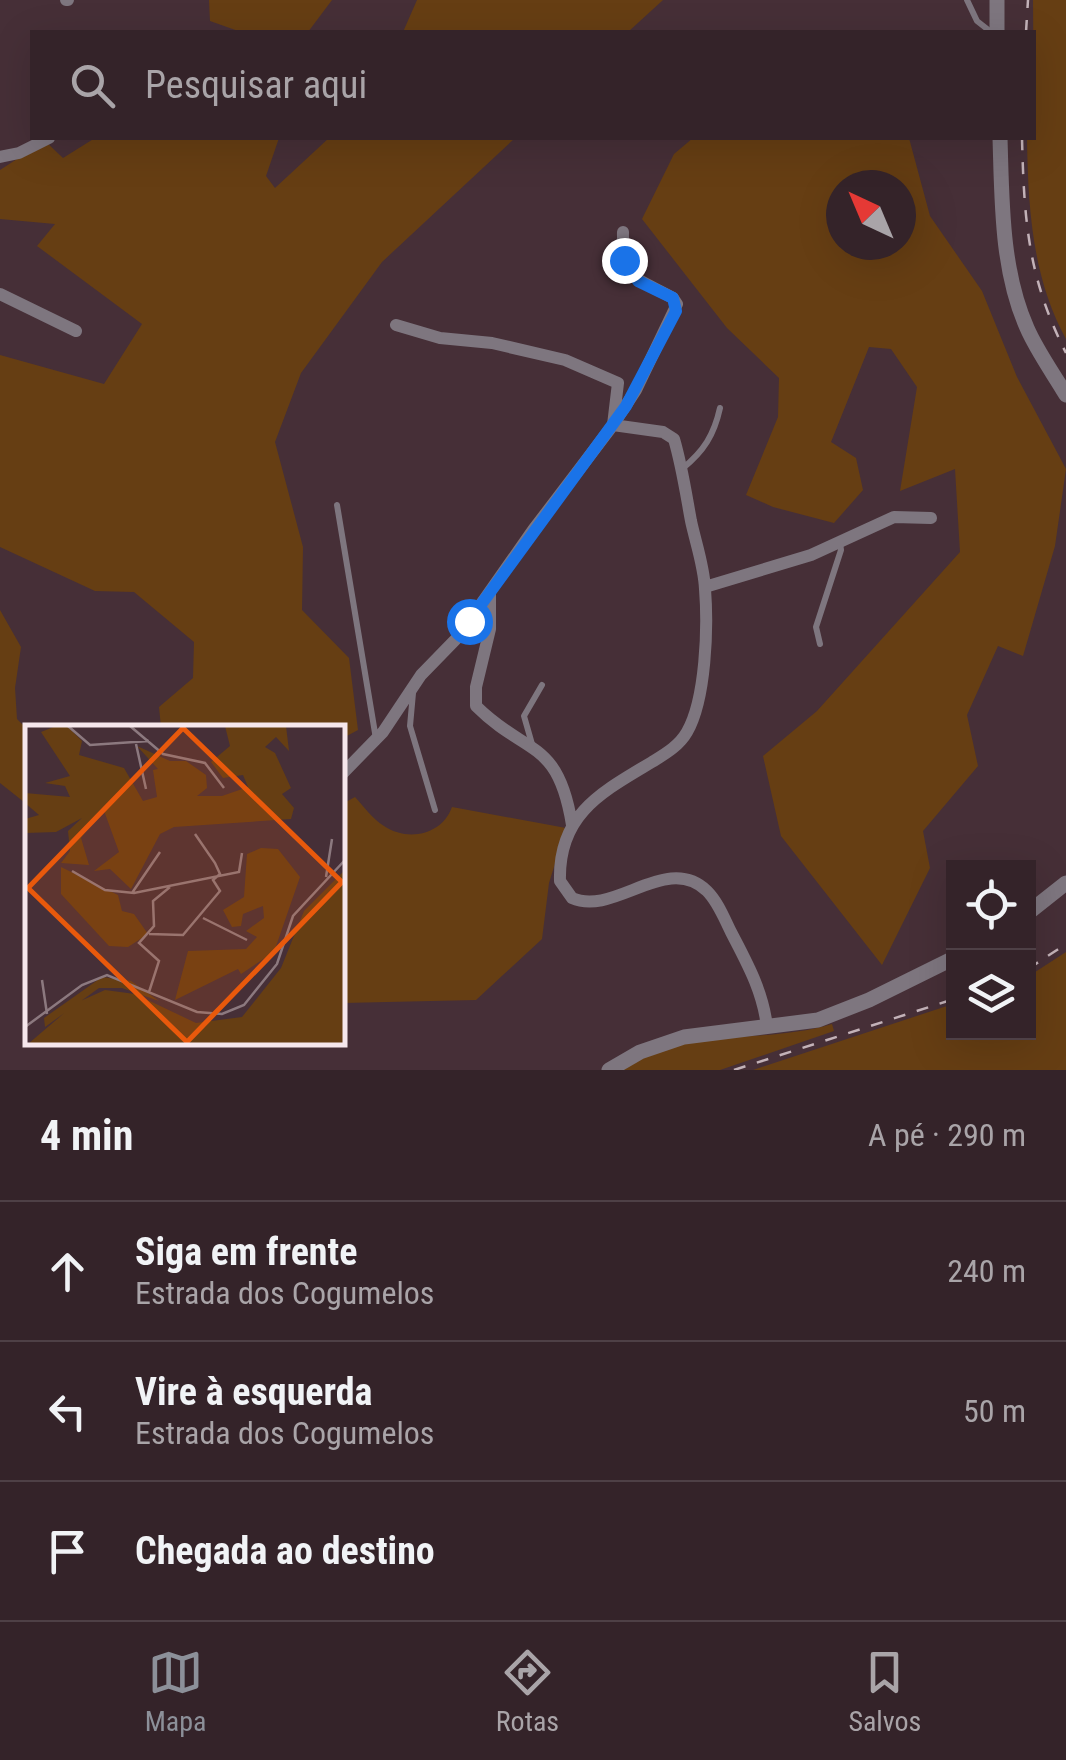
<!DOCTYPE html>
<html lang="pt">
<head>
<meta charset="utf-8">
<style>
  :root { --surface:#342329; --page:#3f2f35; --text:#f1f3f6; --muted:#a9a4a8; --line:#4e4046; --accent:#8c9099 }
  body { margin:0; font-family:"Roboto Condensed",sans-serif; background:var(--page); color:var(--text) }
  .controls { position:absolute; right:30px; bottom:30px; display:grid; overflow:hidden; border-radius:0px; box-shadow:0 10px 40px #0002 }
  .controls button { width:90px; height:90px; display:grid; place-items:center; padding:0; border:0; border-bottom:2px solid var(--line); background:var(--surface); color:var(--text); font:50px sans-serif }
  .compass { position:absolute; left:826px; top:170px; width:90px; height:90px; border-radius:50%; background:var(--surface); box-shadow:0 10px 40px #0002; rotate:316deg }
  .stop { position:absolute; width:30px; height:30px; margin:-22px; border:8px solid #1a73e8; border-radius:50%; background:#fff }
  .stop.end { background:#1a73e8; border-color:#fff; box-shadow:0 2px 10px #0008 }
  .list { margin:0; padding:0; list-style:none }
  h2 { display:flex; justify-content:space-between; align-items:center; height:130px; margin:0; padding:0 40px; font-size:42px }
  h2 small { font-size:32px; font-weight:400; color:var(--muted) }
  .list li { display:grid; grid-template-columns:65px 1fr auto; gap:30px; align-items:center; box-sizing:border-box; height:140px; padding:0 40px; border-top:2px solid var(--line) }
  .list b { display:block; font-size:38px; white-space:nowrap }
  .list p { margin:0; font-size:32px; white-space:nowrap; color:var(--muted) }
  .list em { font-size:32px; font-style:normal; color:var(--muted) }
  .icon { flex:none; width:55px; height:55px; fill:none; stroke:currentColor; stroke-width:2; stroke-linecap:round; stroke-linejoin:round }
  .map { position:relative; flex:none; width:1066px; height:1070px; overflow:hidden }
  .search { position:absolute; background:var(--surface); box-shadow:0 10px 40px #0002; left:30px; right:30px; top:30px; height:110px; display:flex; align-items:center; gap:25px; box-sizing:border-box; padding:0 35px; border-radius:0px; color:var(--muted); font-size:38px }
  .sheet { height:550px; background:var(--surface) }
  nav { display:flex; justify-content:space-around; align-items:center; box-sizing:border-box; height:140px; border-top:2px solid var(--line); background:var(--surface); font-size:28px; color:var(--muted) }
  nav a { display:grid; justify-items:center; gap:5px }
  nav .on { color:var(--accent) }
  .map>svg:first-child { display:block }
</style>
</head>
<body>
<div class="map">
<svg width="1066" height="1070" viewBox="0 0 1066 1070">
  <rect width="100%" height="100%" fill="#462f37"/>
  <path fill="#663e13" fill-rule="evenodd" d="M209,0h123l-24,32h-67l-31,-11z
    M417,0h246l-35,32h-225z
    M1033,0h33v339c-34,-62 -38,-132 -39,-201h7z
    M95,138h184l-13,38 9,12 54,-50h186l-133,124 -81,111 -26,69 28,105 -1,63 47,48 9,72 -15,8 -1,-10 -181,-1 -2,-20 34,-29 1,-36 -60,-50 -39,-1 -95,-44v-192l104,29 38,-60 -105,-78 18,-22 -55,-5v-49l45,-29 18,17z
    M693,138h216l21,78 52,75 35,86 49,92 -11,77 -32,110 -25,-10 -31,69 11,51 -55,65 7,37 -48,97 -101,-129 -18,-80 54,-45 143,-159 -5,-83 -55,22 17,-104 -26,-38 -22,-2 -38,95 25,16 7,32 -29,33 -61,-16 -27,-12 32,-78 1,-39 -52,-50 -85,-109 32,-65zM841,185h60v60h-60z
    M0,610l21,37 -6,41 2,31 10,10v105l-3,-32 -24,-19z
    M355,797c9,10 18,22 29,29 24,16 58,9 68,-19l114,21 -17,55 -7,56 -66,61 -133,3 -1,-199z
    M1066,952v118h-313l200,-66 1,28h74l1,-56z
    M832,1024l2,7 -114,39h-99c16,-9 32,-20 49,-24 54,-13 109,-6 162,-22z"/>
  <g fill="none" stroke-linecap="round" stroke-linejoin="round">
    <path stroke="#7e767f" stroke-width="6" d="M967,0l10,21 14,11
      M682,469c22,-18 32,-34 38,-61
      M337,505l39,234
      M820,644l-4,-17 25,-77 -1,-7
      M413,693l-3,33 25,84
      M532,744l-8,-28 18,-31"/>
    <path stroke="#7e767f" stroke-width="12" d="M66,0h2
      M0,157l19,-4 30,-15
      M0,294l76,37
      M396,325l44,13 52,5 73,17 53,23 -5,42 50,7 11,7c8,27 12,55 17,82 5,23 13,45 14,68 3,38 1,110 -18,143 -8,14 -22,22 -35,30 -50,30 -94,52 -92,119l12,17c42,19 95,-46 135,-7 11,11 17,27 24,41 16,31 32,59 36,95
      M705,587l106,-32 83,-38 37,1
      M490,592v37l-14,58v19c50,50 82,32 96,119
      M342,774l41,-42 38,-57 37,-38 75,-107 80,-105 23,-35 41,-86 -4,-6c-37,-21 -51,-17 -50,-66"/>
    <path stroke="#7e767f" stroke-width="15" d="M997,32v-32
      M1000,138c2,62 1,132 27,190 10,23 26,45 39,67
      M1028,913l38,-30
      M609,1070l31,-18 44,-15 134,-17 51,-20 85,-42"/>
    <path stroke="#c3b2b8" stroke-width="2.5" stroke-dasharray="12 12" stroke-linecap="butt" d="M1026,32l2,-32
      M1022,138c2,82 6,140 44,215
      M1028,969l38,-25
      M734,1070l220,-71"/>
  </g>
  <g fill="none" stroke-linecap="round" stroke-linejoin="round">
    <path stroke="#1a73e8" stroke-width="12" d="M469,621l157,-215 50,-95 -3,-13 -35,-17 -14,-21"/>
  </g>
  <g transform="translate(25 725)">
    <rect width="320" height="320" fill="#462f37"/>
    <path d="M31,1h11l15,15 -3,14 45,13 19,33 14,-4 -4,-27 5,-1 -21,-23 33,15h16l20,14 1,13 -10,8h25l26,-9 -5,-12 -20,3 -12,-16 19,-16 -5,-20h61l3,25 -13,-14 -11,10 10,6 16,35 -9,6 12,14 -3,11 -117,8 -14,7 -29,55 -21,-20 -16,2 25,-19 -16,-44 -22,30 8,27 -28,-2 9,-12 -2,-20 14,-13 -26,14 -31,1v-14l14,-4 -14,-12v-10l45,4 -5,-11 -20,-3 25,-7 -29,-44zM236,123l17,1 22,28 -26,75 -33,22 -3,-5 -63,31 13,-49 58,-2 11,-12 -11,-6 18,-13 -1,-12 -20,8 -2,12 -9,1 -9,-17 21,-13 3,-43zM36,142l57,28 4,16 12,3 14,20 -20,13 -19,-1 -48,-52zM320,145v174h-317l48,-41 29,-13 30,4 61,29 46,-6 39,-49 23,-57zM77,252l29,4 28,20 -37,-13h-23l-54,39 -1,-9z" fill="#663e13"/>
    <path fill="none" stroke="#8c797f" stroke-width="2.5" d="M43,1l22,19 59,-4M105,1l33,28 42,9 19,25M111,19l10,45M47,146l33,19 29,3 105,-21 3,-19M301,152l6,-38M107,168l28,-41M178,193l44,22M124,209l34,1 37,-44 -7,-11 7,-6 -5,-11 -20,-29M0,252v46M17,255l5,34M124,267l10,-31 -20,-18 15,-17 -1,-25 17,-14M0,302l57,-42 25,-10 90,37 25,2 22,-9 33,-41 16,-48 52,-56"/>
    <path fill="#e8590c" fill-opacity="0.15" stroke="#e8590c" stroke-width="5" d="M158,3l159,154 -155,160 -159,-154z"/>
    <rect width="320" height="320" fill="none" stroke="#f6e7ec" stroke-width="5"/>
  </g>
</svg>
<div class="controls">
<button><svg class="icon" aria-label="locate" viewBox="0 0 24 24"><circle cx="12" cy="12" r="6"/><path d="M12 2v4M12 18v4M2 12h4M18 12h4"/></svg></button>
<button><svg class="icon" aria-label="layers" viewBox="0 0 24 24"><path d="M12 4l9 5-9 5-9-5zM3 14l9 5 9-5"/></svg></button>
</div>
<svg class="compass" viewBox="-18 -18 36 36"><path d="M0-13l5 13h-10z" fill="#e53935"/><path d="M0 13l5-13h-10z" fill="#a9a4a8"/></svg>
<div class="stop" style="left:469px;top:621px"></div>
<div class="stop end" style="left:624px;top:260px"></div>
<div class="search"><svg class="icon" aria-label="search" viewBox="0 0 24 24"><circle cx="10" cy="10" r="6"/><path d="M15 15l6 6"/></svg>Pesquisar aqui</div>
</div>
<section class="sheet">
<h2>4 min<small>A pé · 290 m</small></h2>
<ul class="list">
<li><svg class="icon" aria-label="ahead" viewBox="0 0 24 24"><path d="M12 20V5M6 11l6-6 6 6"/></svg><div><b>Siga em frente</b><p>Estrada dos Cogumelos</p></div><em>240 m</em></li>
<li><svg class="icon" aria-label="left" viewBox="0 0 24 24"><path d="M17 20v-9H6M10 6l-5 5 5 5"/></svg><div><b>Vire à esquerda</b><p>Estrada dos Cogumelos</p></div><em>50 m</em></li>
<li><svg class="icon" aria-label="arrive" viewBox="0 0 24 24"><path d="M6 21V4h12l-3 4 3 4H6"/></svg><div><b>Chegada ao destino</b></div></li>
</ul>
</section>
<nav>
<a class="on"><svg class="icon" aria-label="map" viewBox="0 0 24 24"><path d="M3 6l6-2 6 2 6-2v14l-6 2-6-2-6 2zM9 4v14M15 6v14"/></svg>Mapa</a>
<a><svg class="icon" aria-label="directions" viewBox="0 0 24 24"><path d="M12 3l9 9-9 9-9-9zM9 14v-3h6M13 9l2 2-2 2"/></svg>Rotas</a>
<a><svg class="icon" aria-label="saved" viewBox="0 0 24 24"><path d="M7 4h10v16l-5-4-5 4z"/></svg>Salvos</a>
</nav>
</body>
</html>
